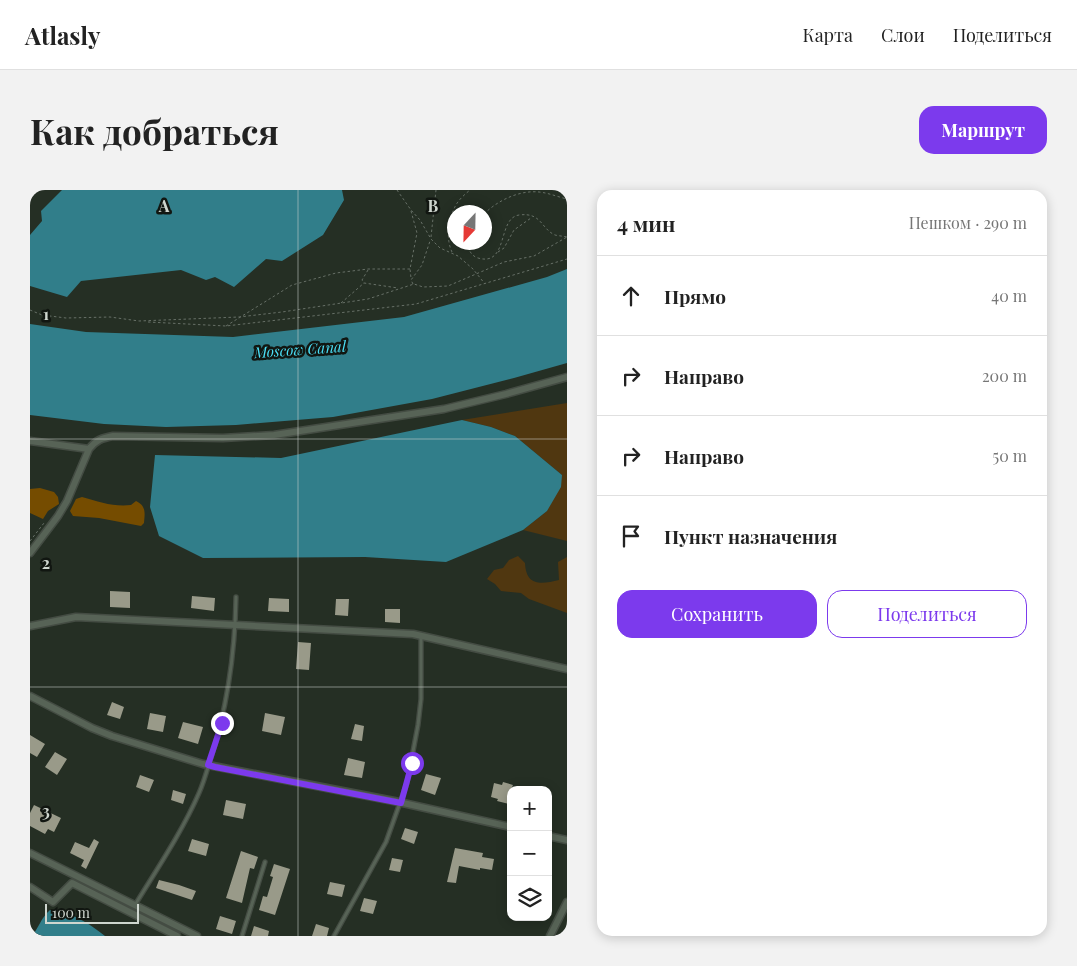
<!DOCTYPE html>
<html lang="ru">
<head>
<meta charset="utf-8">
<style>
  :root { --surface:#fff; --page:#f2f2f2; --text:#222; --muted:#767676; --line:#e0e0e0; --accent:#7c3aed }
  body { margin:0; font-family:"Playfair Display",serif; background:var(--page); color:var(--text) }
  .controls { position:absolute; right:15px; bottom:15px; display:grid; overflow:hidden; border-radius:10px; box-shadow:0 2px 12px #0003 }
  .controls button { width:45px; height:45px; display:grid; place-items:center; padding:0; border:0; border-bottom:1px solid var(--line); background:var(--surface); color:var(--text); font:25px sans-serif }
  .compass { position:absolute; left:417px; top:15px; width:45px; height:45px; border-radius:50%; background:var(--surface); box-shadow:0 2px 12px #0003; rotate:202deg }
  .scale { position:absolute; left:15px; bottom:12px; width:94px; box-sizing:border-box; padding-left:5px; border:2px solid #cfd6cf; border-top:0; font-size:14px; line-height:18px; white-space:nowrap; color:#cfd6cf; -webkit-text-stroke:4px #111611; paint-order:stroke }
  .stop { position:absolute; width:15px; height:15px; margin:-11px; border:4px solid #7c3aed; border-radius:50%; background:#fff }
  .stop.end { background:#7c3aed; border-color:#fff; box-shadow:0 1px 5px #0008 }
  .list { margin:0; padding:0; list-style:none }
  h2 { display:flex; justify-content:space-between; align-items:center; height:65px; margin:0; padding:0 20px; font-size:21px }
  h2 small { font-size:16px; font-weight:400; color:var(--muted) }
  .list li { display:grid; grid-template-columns:32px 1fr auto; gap:15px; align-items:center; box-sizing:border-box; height:80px; padding:0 20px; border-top:1px solid var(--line) }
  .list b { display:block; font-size:19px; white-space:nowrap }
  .list em { font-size:16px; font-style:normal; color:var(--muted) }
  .actions { display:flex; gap:10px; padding:15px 20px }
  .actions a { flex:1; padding:11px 0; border:1px solid var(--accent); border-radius:15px; text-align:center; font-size:18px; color:var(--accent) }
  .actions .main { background:var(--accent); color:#fff }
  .icon { flex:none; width:28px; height:28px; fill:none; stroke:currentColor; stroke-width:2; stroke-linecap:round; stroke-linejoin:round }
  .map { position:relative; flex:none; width:537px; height:746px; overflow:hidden; border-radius:15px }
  header { display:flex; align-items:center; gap:30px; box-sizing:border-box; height:70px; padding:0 25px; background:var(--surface); border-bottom:1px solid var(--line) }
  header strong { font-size:24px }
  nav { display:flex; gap:28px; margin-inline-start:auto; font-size:18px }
  .intro { display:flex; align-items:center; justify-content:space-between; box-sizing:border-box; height:120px; padding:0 30px }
  h1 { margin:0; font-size:35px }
  .button { padding:12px 22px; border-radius:15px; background:var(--accent); color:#fff; font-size:18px; font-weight:700 }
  main { display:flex; gap:30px; padding:0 30px }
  aside { flex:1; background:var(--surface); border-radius:15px; box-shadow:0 2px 12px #0003 }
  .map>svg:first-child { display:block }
</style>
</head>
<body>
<header>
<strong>Atlasly</strong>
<nav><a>Карта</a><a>Слои</a><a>Поделиться</a></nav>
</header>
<div class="intro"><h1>Как добраться</h1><a class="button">Маршрут</a></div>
<main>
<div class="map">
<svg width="537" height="746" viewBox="0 0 537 746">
  <rect width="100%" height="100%" fill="#252f24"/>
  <path fill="#503710" d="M537,213v138l-44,-11 24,-19 15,-36 -47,-39 -24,-9 -29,-7z
    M488,366l7,7c1,24 17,21 34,17l-1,-18 9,-5v56l-38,-14 -8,-6 -20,-2 -6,-7 -8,-5 7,-9 9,-2 6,-8z"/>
  <path fill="#754c00" d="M10,298l14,4 4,5 1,7 -11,7 -5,8 -13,-6v-24z
    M52,307c17,5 32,10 49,8l5,-4c10,5 9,11 8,22l-3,3 -42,-8 -26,-2 -3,-5 6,-12z"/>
  <path fill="#317e8a" d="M32,0h280l2,10 -21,35 -41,26 -16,-2 -32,28 -19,-10 -9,3 -25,-10 -100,11 -14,16 -37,-11v-51l12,-14 -1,-10z
    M537,79v94l-53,15 -82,21 -99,18 -97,8 -70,2 -62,-3 -74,-9v-91l56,8 147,5 171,-20 143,-40z
    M432,230l29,7 24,9 47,39 -1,12 -14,24 -24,19 -77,32 -81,-5 -162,1 -44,-22 -9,-29 5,-52 126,3z
    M20,720c20,1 40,14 55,26h-73c7,-9 9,-18 18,-26z"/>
  <path fill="#999a89" d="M80,401l20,1v16l-20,-1z
    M162,406l23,2 -1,13 -23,-3z
    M239,408l20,1v13l-21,-1z
    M306,409h13l-1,17 -13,-1z
    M355,419h15v14l-15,-1z
    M268,452l13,1 -2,27 -13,-1z
    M82,512l12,5 -4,12 -13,-4z
    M120,523l16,3 -3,16 -16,-3z
    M235,523l20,4 -4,18 -19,-4z
    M153,532l20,5 -5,17 -20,-6z
    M325,534l9,2 -2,15 -11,-2z
    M0,545l15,9 -8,13 -7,-4z
    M25,562l12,7 -10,16 -12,-8z
    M318,568l17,4 -3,16 -18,-3z
    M396,584l15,4 -6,17 -14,-5z
    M110,585l14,5 -5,12 -13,-5z
    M473,592l10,3 -2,5v12l-2,2 -12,-3 1,-2 -7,-2 3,-14 8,2z
    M143,600l13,4 -3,10 -12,-4z
    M196,610l20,4 -3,15 -20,-4z
    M4,615l27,13 -7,14 -6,-3 -3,5 -15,-8v-13z
    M375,638l13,4 -4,12 -13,-5z
    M64,649l5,3 -13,27 -5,-3 3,-6 -14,-7 5,-11 14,6z
    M162,649l17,5 -3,12 -18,-5z
    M425,658l28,5 -1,4 12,2 -2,11 -12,-2v2l-21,-4 -3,17 -9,-1z
    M211,661l17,6 -4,12 -4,-1 -8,35 -16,-5z
    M362,668l11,2 -3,12 -11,-2z
    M244,674l16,5 -15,46 -16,-5 4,-14 4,1 6,-20 -3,-1z
    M129,690l20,5 17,6 -4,9 -36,-12z
    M300,692l15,3 -3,12 -15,-3z
    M334,708l13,3 -4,13 -13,-3z
    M190,726l16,5 -4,13 -16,-5z
    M286,734l13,4 -2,8h-15z
    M224,736l15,5 -1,5h-17z"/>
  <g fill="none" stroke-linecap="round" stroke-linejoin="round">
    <g stroke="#444c43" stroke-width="5.5">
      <path id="lane" d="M105,715c22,-36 47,-73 64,-112 4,-9 7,-19 10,-29 18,-54 26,-110 27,-167
        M212,746l23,-74
        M304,746l52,-94 21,-59 11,-58 3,-26v-64"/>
    </g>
    <g stroke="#444c43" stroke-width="9">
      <path id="street" d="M0,251l59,8
        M0,363l28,-37 9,-15 22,-52c7,-9 13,-11 24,-13l110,2 51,-3 170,-26 62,-15 61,-17
        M0,436l46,-9 337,17 154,35
        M0,506l62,32 20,8 91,28 191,37 117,26
        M518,646l19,4
        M0,663l167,83
        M0,697l23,15 19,-19 105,53
        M520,746l17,-34"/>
    </g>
    <path stroke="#677067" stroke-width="1" stroke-dasharray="2.5 2.5" stroke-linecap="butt" d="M367,0l14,20 9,10 11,19 9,9 18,8 15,13 12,15
      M381,21l6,22 -7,36 1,9
      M454,24c14,-14 36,-24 55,-22 10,1 19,5 28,7
      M401,47l5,-47
      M437,52c1,7 4,14 11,16 31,9 19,-40 41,-43 23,-3 22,14 36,20 4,1 8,1 12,2
      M422,62c-6,-12 -4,-31 2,-43 3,-8 10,-14 16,-19
      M468,62l6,-4 10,-18 17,-12
      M338,80l-6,10 2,3 34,5
      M383,94l-2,-4 11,-15 8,-24
      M311,113l23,-20
      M0,120l12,5 24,3 44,-1 29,4 100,-4 43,-5 86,-13 46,-15 9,3 25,-1 56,-24 30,-6 33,-19
      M118,132l78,4 190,-22 151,-45
      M196,136l66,-41 44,-12 32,-4h42
      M0,351l14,-18"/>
    <use href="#lane" stroke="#576356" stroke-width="3"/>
    <use href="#street" stroke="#576356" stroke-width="6"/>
  </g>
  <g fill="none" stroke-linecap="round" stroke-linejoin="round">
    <path stroke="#7c3aed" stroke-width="6" d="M192,533l-14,42 7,2 186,36 11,-40"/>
  </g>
  <path fill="none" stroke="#cfd6cf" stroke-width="1" stroke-opacity="0.55" d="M268,0v746M0,249h537M0,497h537"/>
  <g text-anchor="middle" stroke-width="5" stroke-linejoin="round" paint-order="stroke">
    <g font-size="15" font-style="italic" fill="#4adef5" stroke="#111611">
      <text transform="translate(270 160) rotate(-4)" y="5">Moscow Canal</text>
    </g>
  </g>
  <g font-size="16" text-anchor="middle" font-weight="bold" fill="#cfd6cf" stroke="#111611" stroke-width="5" stroke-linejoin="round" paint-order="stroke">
    <text x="134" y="22">A</text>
    <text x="403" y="22">B</text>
    <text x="16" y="130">1</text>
    <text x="16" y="379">2</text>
    <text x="16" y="627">3</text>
  </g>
</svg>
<div class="controls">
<button>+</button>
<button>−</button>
<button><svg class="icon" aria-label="layers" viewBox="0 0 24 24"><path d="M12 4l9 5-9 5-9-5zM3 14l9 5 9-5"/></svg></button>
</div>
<svg class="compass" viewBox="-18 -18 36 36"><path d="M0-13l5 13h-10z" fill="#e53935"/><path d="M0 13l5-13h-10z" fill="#767676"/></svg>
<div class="scale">100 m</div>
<div class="stop" style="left:382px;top:573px"></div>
<div class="stop end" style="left:192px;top:533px"></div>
</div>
<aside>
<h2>4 мин<small>Пешком · 290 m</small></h2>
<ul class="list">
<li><svg class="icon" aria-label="ahead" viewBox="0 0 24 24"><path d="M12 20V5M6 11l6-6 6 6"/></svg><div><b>Прямо</b></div><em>40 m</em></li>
<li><svg class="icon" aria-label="right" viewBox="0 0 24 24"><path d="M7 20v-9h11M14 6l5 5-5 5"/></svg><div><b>Направо</b></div><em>200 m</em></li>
<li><svg class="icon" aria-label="right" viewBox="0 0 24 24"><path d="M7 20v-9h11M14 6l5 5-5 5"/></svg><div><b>Направо</b></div><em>50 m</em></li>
<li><svg class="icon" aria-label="arrive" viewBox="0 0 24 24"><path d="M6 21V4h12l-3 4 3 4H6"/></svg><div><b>Пункт назначения</b></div></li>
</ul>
<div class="actions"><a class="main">Сохранить</a><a>Поделиться</a></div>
</aside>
</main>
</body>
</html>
